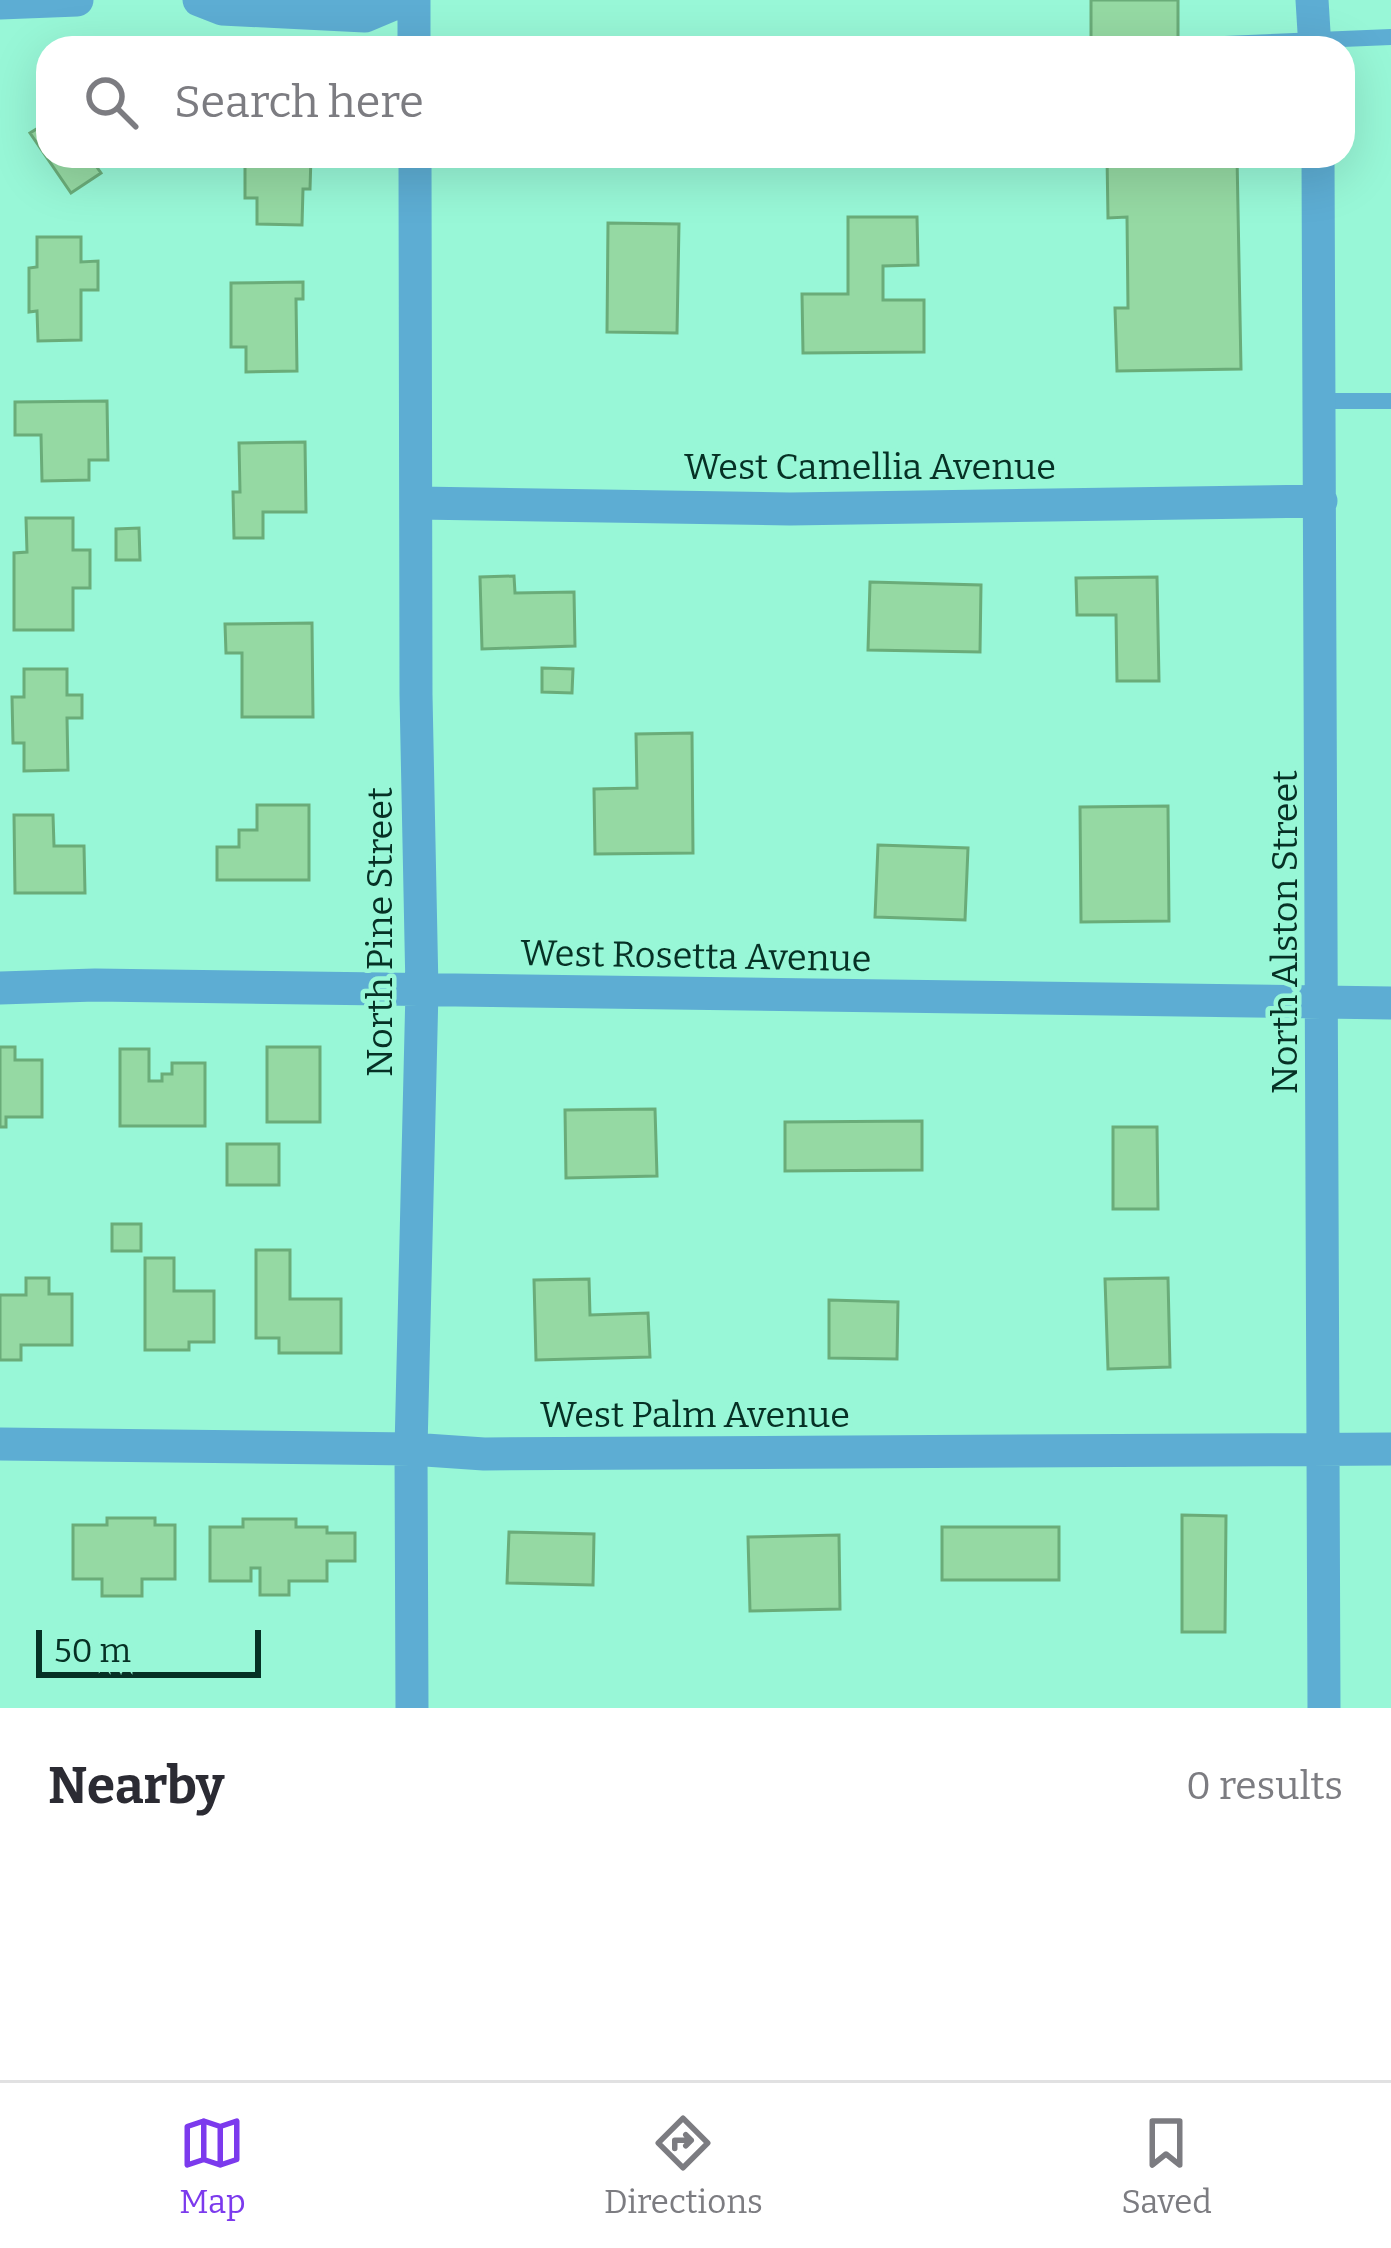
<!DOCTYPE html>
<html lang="en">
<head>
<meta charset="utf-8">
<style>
  :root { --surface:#fff; --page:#f7f7f7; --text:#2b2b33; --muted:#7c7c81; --line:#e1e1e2; --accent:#7c3aed }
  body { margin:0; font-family:Bitter,serif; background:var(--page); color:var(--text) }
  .scale { position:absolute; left:36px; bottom:30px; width:225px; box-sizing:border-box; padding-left:12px; border:6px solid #063125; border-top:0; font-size:33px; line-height:42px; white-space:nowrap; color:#063125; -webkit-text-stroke:9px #98f7d7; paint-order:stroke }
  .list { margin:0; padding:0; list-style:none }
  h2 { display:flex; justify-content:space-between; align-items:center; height:156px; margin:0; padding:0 48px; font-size:51px }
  h2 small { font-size:39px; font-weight:400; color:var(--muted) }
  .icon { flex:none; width:66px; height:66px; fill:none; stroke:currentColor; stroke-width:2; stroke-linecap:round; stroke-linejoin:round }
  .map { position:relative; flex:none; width:1391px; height:1708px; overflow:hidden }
  .search { position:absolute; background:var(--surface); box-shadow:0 12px 48px #0002; left:36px; right:36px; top:36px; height:132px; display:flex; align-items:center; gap:30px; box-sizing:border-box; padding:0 42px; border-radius:36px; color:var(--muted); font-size:45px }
  .sheet { height:372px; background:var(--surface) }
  nav { display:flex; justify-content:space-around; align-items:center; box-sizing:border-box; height:168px; border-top:3px solid var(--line); background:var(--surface); font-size:33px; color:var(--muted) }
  nav a { display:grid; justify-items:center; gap:6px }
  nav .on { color:var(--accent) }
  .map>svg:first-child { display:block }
</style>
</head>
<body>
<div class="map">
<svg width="1391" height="1708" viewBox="0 0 1391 1708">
  <rect width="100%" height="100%" fill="#98f7d7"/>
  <path fill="#95d9a3" stroke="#6aac79" stroke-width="3" d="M1091,0h87v39h-87z
    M48,122v34h41l12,17 -30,20 -41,-60z
    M223,156h88l-1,33h-7l-1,36 -45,-1v-26h-12v-34l-22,-1z
    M1107,156h130l4,213 -124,2 -2,-63h13l-1,-91 -19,1z
    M848,217h69l1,48 -35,1v34h41v52l-121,1 -1,-59h46z
    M608,223l71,1 -2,109 -70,-1z
    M37,237h44v25l17,-1v29h-17v50l-43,1 -1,-30 -8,1v-44l8,-1z
    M303,282v17h-7l1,72 -51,1v-25h-15v-64z
    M107,401l1,59h-19v20l-47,1 -1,-46h-26v-33z
    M305,442l1,70h-43v26h-29l-1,-46h7l-1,-49z
    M26,518h47v32h17v38h-17v42h-59v-77l13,-1z
    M139,528l1,32h-24v-31z
    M514,576l1,17 59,-1 1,54 -93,3 -2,-72z
    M1157,577l2,104h-42l-1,-66h-39l-1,-37z
    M870,582l111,3 -1,67 -112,-2z
    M312,623l1,94h-71v-64h-16l-1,-29z
    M542,668l31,1 -1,24 -30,-1z
    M24,669h43v26h15v23h-15l1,52 -44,1v-28h-11l-1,-46h12z
    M692,733l1,120 -98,1 -1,-65 43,-1 -1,-54z
    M257,805h52v75h-92v-33h22v-17h18z
    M1168,806l1,115 -88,1 -1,-115z
    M14,815h39l1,31h30l1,47h-70z
    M878,845l90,3 -3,72 -90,-3z
    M0,1047h15v13h27v57h-36v10h-6z
    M267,1047h53v75h-53z
    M120,1049h29v32h13v-7h10v-11h33v63h-85z
    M655,1109l2,67 -91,2 -1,-68z
    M922,1121v49l-137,1v-49z
    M1113,1127h44l1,82h-45z
    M227,1144h52v41h-52z
    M112,1224h29v27h-29z
    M256,1250h34v49h51v54h-62v-15h-23z
    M145,1258h29v33h40v51h-25v8h-44z
    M26,1278h23v16h23v51h-51v15h-21v-65h26z
    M1168,1278l2,89 -62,2 -3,-90z
    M589,1279l1,36 58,-2 2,44 -114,3 -2,-80z
    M829,1300l69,2 -1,57 -68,-1z
    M1182,1515l44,1 -1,116h-43z
    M107,1518h48v7h20v54h-33v17h-40v-17h-29v-54h34z
    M243,1519h53v8h31v6h28v28h-28v20h-38v14h-29v-27h-9v13h-41v-54h33z
    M942,1527h117v53h-117z
    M509,1532l85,2 -1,51 -86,-2z
    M839,1535l1,74 -90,2 -2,-74z"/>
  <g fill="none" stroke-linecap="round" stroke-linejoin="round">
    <path stroke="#5dadd3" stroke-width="16" d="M1225,44l166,-7
      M1319,401h72"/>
    <path stroke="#5dadd3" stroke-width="33" d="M199,0l23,9 143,7 38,-16
      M414,0v48
      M1312,0l3,48
      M0,3l77,-3
      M1318,156l6,1552
      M419,503l371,6 531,-8
      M0,988l95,-3 1296,18
      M0,1444l411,5 73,5 907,-5
      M412,1708l-1,-259 11,-459 -6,-295 -1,-539"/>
  </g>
  <g text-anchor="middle" stroke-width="9" stroke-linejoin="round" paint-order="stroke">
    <g font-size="36" fill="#063125" stroke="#98f7d7">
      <text x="870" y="479">West Camellia Avenue</text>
      <text transform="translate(379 932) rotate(-90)" y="13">North Pine Street</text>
      <text transform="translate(1284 932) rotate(-90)" y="13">North Alston Street</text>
      <text transform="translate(696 955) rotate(1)" y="13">West Rosetta Avenue</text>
      <text x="695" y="1427">West Palm Avenue</text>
    </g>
  </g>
</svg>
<div class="scale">50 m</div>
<div class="search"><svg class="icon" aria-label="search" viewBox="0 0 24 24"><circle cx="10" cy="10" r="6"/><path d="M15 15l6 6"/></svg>Search here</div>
</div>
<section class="sheet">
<h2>Nearby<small>0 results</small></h2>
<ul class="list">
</ul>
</section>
<nav>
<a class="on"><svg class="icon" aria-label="map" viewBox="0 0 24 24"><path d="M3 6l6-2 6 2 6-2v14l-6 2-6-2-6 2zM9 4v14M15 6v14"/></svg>Map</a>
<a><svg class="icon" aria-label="directions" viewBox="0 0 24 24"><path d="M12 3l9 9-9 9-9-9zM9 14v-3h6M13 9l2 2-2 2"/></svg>Directions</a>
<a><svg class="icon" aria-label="saved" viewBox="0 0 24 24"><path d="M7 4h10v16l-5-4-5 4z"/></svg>Saved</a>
</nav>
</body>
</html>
